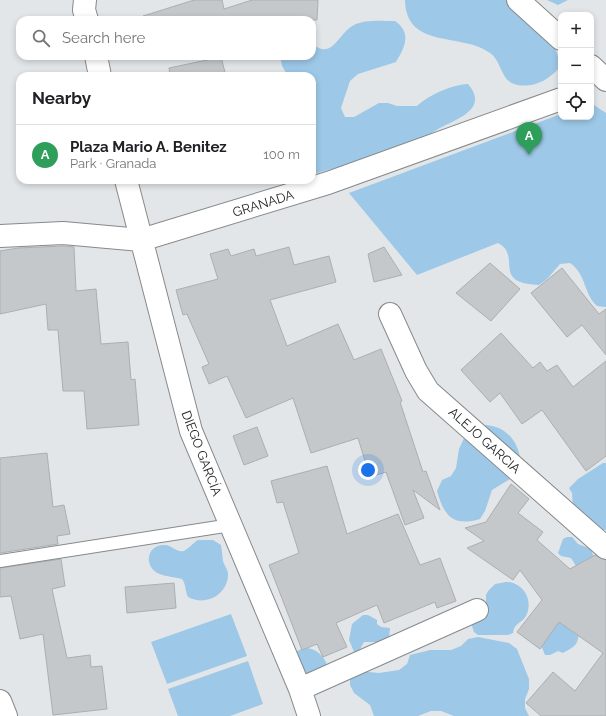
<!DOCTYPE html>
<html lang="en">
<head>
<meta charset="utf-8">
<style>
  :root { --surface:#fff; --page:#f6f6f6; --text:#202124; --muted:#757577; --line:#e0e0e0; --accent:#a3642b }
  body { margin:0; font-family:Raleway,sans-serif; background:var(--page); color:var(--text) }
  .controls { position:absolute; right:12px; top:12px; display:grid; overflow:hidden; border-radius:8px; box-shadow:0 2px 6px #0003 }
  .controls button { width:36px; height:36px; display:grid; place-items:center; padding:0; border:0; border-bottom:1px solid var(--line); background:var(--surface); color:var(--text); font:20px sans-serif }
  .you { position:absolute; left:368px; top:470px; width:14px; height:14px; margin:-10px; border:3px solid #fff; border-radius:50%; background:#1a73e8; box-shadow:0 0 0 6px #1a73e833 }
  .badge { display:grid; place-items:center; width:26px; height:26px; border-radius:50%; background:var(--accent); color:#fff; font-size:13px; font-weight:700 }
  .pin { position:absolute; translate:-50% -33px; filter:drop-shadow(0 1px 2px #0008) }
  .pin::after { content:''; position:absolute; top:21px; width:14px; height:12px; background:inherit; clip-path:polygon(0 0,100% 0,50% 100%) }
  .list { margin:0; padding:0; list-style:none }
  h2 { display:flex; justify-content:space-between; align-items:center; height:52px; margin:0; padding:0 16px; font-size:17px }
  h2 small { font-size:13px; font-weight:400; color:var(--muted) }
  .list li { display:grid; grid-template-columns:26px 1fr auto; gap:12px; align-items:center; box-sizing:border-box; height:60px; padding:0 16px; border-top:1px solid var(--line) }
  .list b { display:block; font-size:15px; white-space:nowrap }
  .list p { margin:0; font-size:13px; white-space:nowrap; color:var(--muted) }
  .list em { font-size:13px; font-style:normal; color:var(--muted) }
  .icon { flex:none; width:22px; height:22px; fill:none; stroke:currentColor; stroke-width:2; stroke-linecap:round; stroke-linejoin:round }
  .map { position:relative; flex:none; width:606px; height:716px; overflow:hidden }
  .search { position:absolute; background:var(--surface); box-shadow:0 2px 6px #0003; left:16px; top:16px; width:300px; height:44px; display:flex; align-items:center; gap:10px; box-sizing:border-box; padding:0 14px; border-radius:12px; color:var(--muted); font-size:15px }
  .panel { position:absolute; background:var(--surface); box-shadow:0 2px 6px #0003; left:16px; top:72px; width:300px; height:112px; border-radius:12px }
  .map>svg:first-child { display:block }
</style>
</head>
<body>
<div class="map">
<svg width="606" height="716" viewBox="0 0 606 716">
  <rect width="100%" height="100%" fill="#e2e6e8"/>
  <path fill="#9dc8e7" d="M405,0h113c15,19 41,42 42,67 -12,14 -28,22 -46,17 -13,-4 -13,-24 -24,-31 -28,-21 -84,-3 -85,-53z
    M547,0h21l-10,5z
    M395,21c17,12 10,26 1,41l-38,12 -8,7 -9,27 4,9h9l25,-14h9l9,3h20c12,-11 34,-21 51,-22 23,27 -16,36 -33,47 -6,3 -9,7 -13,12l-108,31 -2,-2v-96h-24l-6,-10 -2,-10h32v-13c20,19 27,-11 42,-18 12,-6 28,-4 41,-4z
    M591,103l15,10v194l-9,-1c-14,-13 -10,-31 -27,-43l-10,1 -13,15 -8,6c-49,-2 -16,-29 -41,-42l-81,32 -68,-82 212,-79v3h30z
    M486,425c21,2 32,16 35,37l-11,17 -18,11 -7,21 -5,8c-27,8 -36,-3 -43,-28l5,-11 9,-4 5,-8 3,-19 8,-17 9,-6z
    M603,463h3v67h-7l-26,-23 -1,-14 -3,-5 9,-9z
    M567,537h5l6,7 13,5 3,9 -18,8 -5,-8 -10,-2 -3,-3 5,-14z
    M198,540h15l8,5c1,5 1,10 2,16 1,4 4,7 5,12 1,21 -22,34 -40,24 -3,-6 -2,-13 -6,-18 -10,-3 -25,-2 -31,-12 -6,-11 1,-22 13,-22 7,-1 12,8 20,6 4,-2 9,-8 14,-11z
    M506,582c17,0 28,18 20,34 -4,7 -12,7 -13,17l-5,2h-30l-4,-3 -3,-9 15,-18v-10l2,-4 7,-7z
    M231,614l16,42 -80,28 -16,-42z
    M363,615h5l9,5v4l4,3 9,1 -1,10 -9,4h-16l-5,9 -4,3 -6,-14 3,-16z
    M561,618l18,13c-1,15 -4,15 -16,22l-5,-2 -8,4h-5l-4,-10z
    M478,637l31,6 8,6 12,30v10l-4,10v9l4,8h-75l-13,-5h-10l-13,5h-44l-4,-11 -16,-12 -4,-8v-10l8,-4 21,2 20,-3 8,-6 3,-9 20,-5h21l10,-4 7,-7z
    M303,648c11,-1 22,7 24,18l-15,13 -12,-8 -6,-18z
    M248,661l15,43 -33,12h-52l-10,-27z"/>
  <path fill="#c4c8ca" stroke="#acafb2" d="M194,0h28l2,9 28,-9h66l-1,20h-173l-1,-4z
    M221,57l5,19h-56l-1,-8z
    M63,246l11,1 2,44 20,-2 5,55 27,-2 3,38 4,-1 4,46 -52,4 -3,-38h-21l-5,-61h-10l-2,-26 -46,10v-63l18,-3z
    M289,247l5,18 35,-9 7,26 -66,18 17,46 51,-22 16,36 27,-11 21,52 -2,1 23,70 3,-1 14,39 -27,-20 11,28 -19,7 -19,-53 -16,5 -12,-39 -47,15 -18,-55 -47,20 -19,-42 -18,8 -7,-17 7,-3 -22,-50 -4,1 -7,-25 42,-11 -8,-25 18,-5 3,7 23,-7 2,7z
    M384,247l18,28 -28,7 -6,-28z
    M490,263l30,26 -29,32 -35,-28z
    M562,268l37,46 7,-5v46l-24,-30 -15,12 -36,-44z
    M501,333l32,35 7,-6 7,9 10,-6 16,22 33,-26v95l-20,15 -44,-61 -20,14 -22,-31 -10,9 -29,-32z
    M257,427l11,29 -24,9 -11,-29z
    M47,453l6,54 11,-2 6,29 -13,2 1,8 -58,9v-95z
    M327,466l20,68 51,-20 22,51 20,-7 16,43 -19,7 -2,-6 -51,21 -7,-18 -41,18 11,24 -24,10 -6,-13 -15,6 -33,-85 30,-12 -16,-51 -6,1 -6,-22z
    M511,484l18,15 -11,14 25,19 -6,8 33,29 25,-14 11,5v156h-65l-15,-13 27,-31 22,19 28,-38 -44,-31 -19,27 -23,-17 25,-32 -22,-30 -7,10 -46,-32 17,-7 -19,-13 21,-6z
    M61,559l4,27 -13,3 15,69 23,-3 1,12 11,-1 5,43 -54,6 -10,-81 -23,5 -9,-43 -11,1v-29z
    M174,583l2,25 -49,5 -2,-26z"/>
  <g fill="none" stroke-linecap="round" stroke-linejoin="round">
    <g stroke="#868a8c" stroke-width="14">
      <path id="lane" d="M0,561l231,-36"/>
    </g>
    <g stroke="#868a8c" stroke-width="24">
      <path id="street" d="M85,0l-1,10 3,10
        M518,0l43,39
        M96,56l4,20
        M591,66l15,14
        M126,180l65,251 109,258 9,27
        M0,236l63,-3 78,7 187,-57 233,-84
        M390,314l26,57 12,20 178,157
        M300,689l177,-79"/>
    </g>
    <g stroke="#868a8c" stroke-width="24">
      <path id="secondary" d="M0,701l6,15"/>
    </g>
    <use href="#lane" stroke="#fff" stroke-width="12"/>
    <use href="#street" stroke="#fff" stroke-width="22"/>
    <use href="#secondary" stroke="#fff" stroke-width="22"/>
  </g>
  <g text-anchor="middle" stroke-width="3" stroke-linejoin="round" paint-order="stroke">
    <g font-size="13" fill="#1b1c1d" stroke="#fff">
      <text transform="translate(263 203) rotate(-17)" y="5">GRANADA</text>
      <text transform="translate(485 440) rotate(42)" y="5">ALEJO GARCIA</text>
      <text transform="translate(202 453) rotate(69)" y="5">DIEGO GARCÍA</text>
    </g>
  </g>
</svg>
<div class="controls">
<button>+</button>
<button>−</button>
<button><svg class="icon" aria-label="locate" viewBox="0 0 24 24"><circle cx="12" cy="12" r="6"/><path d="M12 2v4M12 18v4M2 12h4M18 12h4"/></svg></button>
</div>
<div class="you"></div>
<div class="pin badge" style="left:529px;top:155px;background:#2e9e5b">A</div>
<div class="search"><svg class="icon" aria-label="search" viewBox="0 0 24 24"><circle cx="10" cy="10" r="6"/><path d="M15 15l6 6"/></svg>Search here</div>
<section class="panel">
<h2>Nearby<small></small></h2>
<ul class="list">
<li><span class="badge" style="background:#2e9e5b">A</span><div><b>Plaza Mario A. Benitez</b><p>Park · Granada</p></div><em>100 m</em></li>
</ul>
</section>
</div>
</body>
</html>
